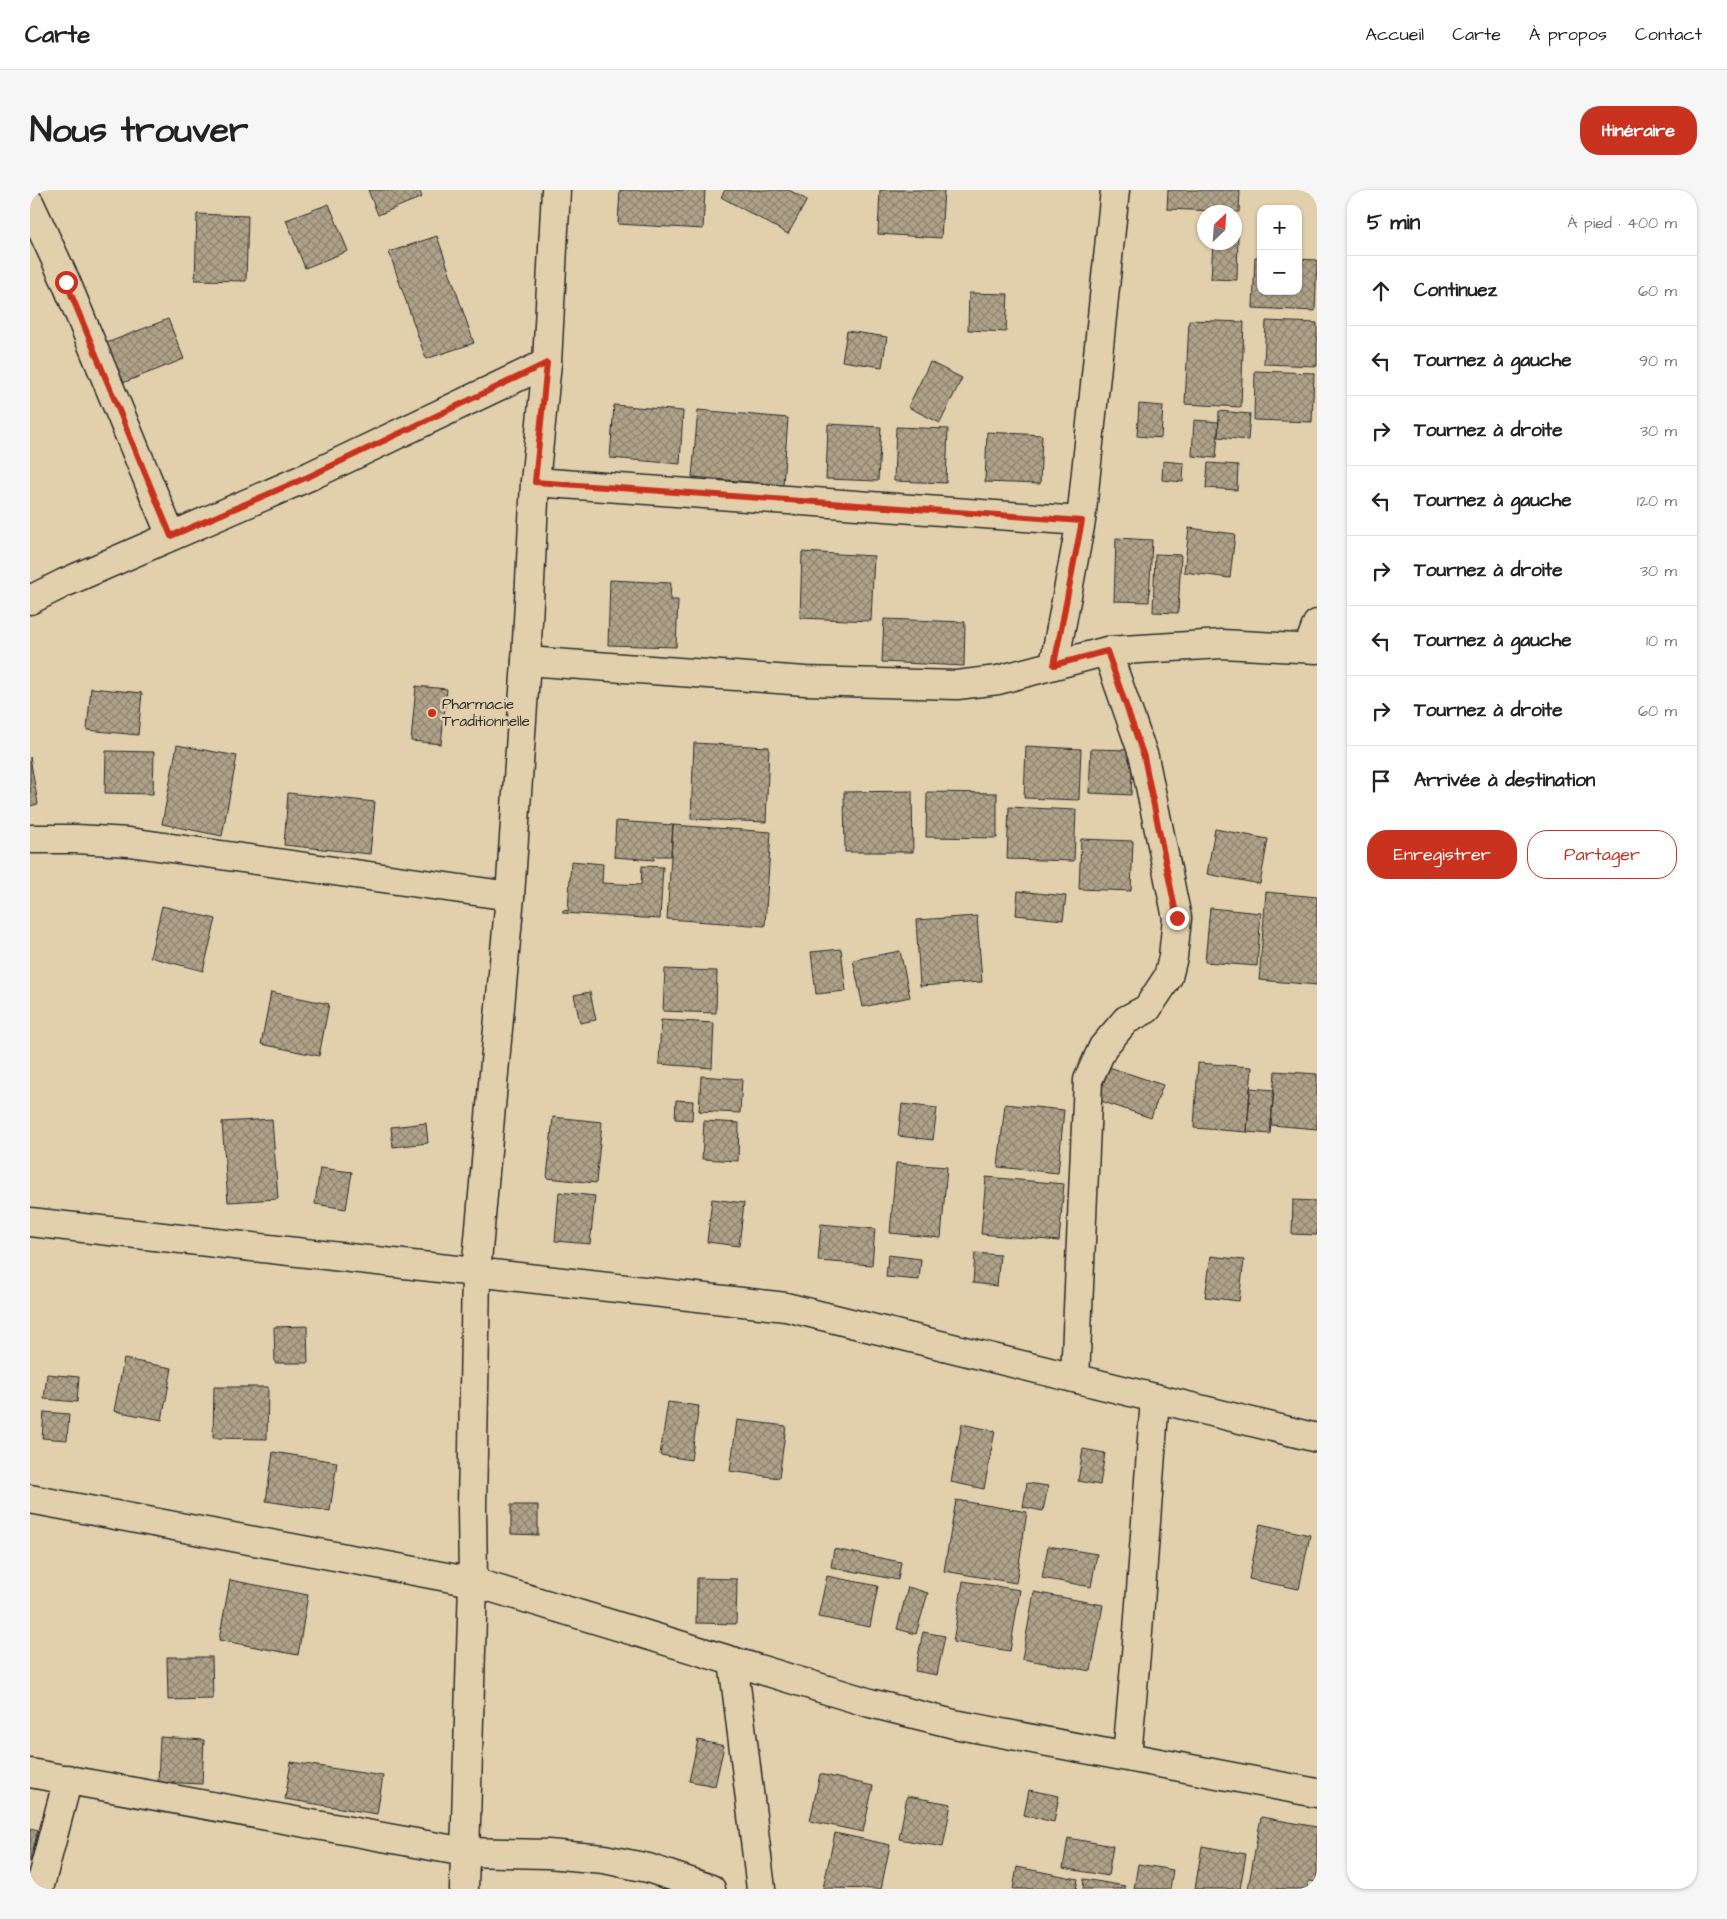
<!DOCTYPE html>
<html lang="fr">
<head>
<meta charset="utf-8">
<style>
  :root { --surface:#fff; --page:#f6f6f6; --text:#222; --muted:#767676; --line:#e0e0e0; --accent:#c8321e }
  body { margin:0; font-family:"Architects Daughter",sans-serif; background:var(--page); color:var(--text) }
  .controls { position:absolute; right:15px; top:15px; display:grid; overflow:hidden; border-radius:10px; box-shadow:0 1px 4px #0004 }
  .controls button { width:45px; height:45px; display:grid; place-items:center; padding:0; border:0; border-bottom:1px solid var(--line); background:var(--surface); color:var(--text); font:25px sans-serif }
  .compass { position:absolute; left:1167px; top:15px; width:45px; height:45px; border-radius:50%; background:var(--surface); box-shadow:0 1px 4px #0004; rotate:25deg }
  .stop { position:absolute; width:15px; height:15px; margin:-11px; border:4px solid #c8321e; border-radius:50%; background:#fff }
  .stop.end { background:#c8321e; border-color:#fff; box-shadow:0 1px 5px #0008 }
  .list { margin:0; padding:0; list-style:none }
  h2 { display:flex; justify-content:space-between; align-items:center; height:65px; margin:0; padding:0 20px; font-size:21px }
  h2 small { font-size:16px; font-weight:400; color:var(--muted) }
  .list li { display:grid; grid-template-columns:32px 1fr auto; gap:15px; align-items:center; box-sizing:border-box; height:70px; padding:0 20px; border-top:1px solid var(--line) }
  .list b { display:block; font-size:19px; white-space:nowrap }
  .list em { font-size:16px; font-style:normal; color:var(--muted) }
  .actions { display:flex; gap:10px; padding:15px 20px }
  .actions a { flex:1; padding:11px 0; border:1px solid var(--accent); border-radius:20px; text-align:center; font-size:18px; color:var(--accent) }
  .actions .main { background:var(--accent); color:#fff }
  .icon { flex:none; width:28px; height:28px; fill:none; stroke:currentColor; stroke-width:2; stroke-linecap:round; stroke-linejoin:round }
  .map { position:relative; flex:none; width:1287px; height:1699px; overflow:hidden; border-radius:20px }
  header { display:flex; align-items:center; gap:30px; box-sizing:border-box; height:70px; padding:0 25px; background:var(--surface); border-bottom:1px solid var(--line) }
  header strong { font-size:24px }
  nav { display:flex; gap:28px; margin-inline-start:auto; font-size:18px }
  .intro { display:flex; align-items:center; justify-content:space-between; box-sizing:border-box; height:120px; padding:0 30px }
  h1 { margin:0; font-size:35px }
  .button { padding:12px 22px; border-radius:20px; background:var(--accent); color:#fff; font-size:18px; font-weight:700 }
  main { display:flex; gap:30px; padding:0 30px }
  aside { flex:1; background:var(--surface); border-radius:20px; box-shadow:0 1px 4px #0004 }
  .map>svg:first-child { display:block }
</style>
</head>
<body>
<header>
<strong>Carte</strong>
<nav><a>Accueil</a><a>Carte</a><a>À propos</a><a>Contact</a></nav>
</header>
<div class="intro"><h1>Nous trouver</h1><a class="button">Itinéraire</a></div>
<main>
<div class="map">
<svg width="1287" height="1699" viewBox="0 0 1287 1699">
  <defs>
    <pattern id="building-cross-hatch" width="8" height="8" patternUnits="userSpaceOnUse" patternTransform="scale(1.25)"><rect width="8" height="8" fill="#afa289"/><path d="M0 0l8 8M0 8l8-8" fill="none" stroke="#8f8470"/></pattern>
  </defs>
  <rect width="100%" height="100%" fill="#e2d0ad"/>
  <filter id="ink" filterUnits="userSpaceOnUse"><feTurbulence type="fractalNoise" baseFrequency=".02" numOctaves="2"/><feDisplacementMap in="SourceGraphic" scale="10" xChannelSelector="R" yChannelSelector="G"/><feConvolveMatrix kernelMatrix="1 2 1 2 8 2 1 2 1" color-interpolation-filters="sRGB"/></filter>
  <g filter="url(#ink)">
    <path fill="url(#building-cross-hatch)" stroke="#2b2b2b" d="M338,0h51l3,7 -44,18z
      M590,0h85l-2,39 -85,-5z
      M695,0h64l18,10 -19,34 -67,-37z
      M850,0h64l-3,48 -63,-4z
      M1138,0h72l-1,22 -72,-3z
      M299,14l19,47 -43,17 -19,-48z
      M167,24l51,2 -2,65 -51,-1z
      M1204,45h4l-1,45 -26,-1 2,-37h21z
      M407,46l37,107 -48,16 -37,-107z
      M1225,67l6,1v33h37v-32l19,1 -2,51 -62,-3z
      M939,103l39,1 -2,38 -38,-2z
      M138,129l16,40 -64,25 -16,-40z
      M1159,130l55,2 -3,85 -56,-3z
      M1236,131l51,2v43l-53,-2z
      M817,141l40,6 -5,30 -40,-6z
      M900,172l32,16 -22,45 -32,-16z
      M1225,181l59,2 -2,49 -58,-2z
      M1109,214l24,2 -2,32 -24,-2z
      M584,215l69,6 -3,53 -70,-6z
      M668,220l90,8 -5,67 -91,-8z
      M1189,221l31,3 -2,26 -30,-3z
      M1164,230l25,2 -3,36 -24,-2z
      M798,234l53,3 -3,54 -52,-2z
      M866,237l52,2 -2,54 -52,-2z
      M957,242l55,3 -2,49 -55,-2z
      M1133,271l21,2 -1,19 -21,-2z
      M1178,273l30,2 -1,25 -31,-2z
      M1159,338l46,6 -5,44 -46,-6z
      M1086,348l36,2 -3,62 -35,-1z
      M772,362l72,4 -3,65 -71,-3z
      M1125,364l26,1 -3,58 -25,-1z
      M580,390l61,3 -1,17h8l-2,47 -68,-2z
      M854,429l81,3 -1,44 -82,-4z
      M386,496l31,3 -6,55 -30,-3z
      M61,498l51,5 -4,42 -51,-5z
      M664,553l75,4 -3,75 -75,-3z
      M147,555l60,11 -15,80 -60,-12z
      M996,556l55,3 -2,51 -55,-2z
      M1061,559l42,1 -2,45 -42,-2z
      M76,561l48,1 -1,42 -48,-1z
      M0,567l8,47 -8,2z
      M882,601l1,61h-68l-1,-60z
      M897,602l70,1v45l-71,-1z
      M258,603l87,9 -5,52 -86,-9z
      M979,617l67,3 -2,51 -67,-2z
      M586,631l57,4 -2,31h-17v4l-40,-3z
      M643,635l98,7 -6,94 -98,-7z
      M1185,639l53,10 -8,45 -53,-10z
      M1051,649l52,2 -2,50 -52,-2z
      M541,671l32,3 -1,19 39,2 1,-19 21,1 -3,52 -97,-6v-3l5,1z
      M988,701l48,5 -3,24 -47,-5z
      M1236,702l51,5v88l-58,-5z
      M132,716l54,13 -13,52 -53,-14z
      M1180,718l51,5 -4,53 -52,-4z
      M947,726l5,66 -62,4 -4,-66z
      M811,759l5,42 -30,3 -5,-42z
      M870,761l10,46 -47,10 -10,-47z
      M635,779l52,2 -1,42 -53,-2z
      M241,802l58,12 -10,52 -58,-12z
      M560,802l6,28 -16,3 -6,-28z
      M631,830l53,3 -2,45 -53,-4z
      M1168,873l54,4 -5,65 -53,-4z
      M1079,877l54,18 -12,33 -53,-18z
      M1245,881l42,3v55l-46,-4z
      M671,886l41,3 -2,34 -41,-2z
      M1220,898l24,2 -4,44 -23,-2z
      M646,910l17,1 -1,19 -17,-1z
      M872,914l35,4 -4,32 -35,-4z
      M975,914l59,6 -6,63 -60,-6z
      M523,927l49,5 -6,61 -49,-5z
      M242,929l6,80 -50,3 -6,-80z
      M674,931l35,2 -1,38 -36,-2z
      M396,933l2,20 -35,4 -2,-20z
      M866,973l51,4 -6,71 -51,-5z
      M290,978l32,4 -6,37 -31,-5z
      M956,987l78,7 -5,57 -78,-7z
      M529,1002l36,4 -5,48 -35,-3z
      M682,1009l32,4 -5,43 -32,-4z
      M1263,1010l24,1v34l-25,-1z
      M791,1034l54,5 -3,36 -54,-4z
      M945,1063l25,2 -3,31 -24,-3z
      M858,1065l33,4 -2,21 -33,-3z
      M1181,1066l33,4 -5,41 -34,-4z
      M277,1136l1,37h-33l-1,-36z
      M94,1169l48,9 -10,52 -48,-9z
      M17,1184l32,3 -2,25 -33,-3z
      M184,1197h54l-1,52 -54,-1z
      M638,1212l31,4 -8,54 -31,-5z
      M14,1222l25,2 -2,26 -25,-2z
      M707,1230l49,6 -7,52 -49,-7z
      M932,1234l33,7 -11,58 -33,-7z
      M1053,1259l22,4 -5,32 -22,-4z
      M243,1262l64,10 -7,49 -64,-10z
      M997,1293l21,3 -5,25 -20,-4z
      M926,1310l71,12 -11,71 -72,-12z
      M481,1315h27v30l-27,-1z
      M1230,1334l50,11 -11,54 -50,-10z
      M1018,1356l49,8 -6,33 -49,-9z
      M804,1359l67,13 -3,18 -67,-13z
      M797,1386l51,10 -8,41 -52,-10z
      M667,1388l40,1 -1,45 -40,-1z
      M200,1390l78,15 -10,60 -79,-15z
      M933,1391l57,9 -10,61 -57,-9z
      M878,1397l20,6 -12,41 -19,-5z
      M1004,1402l69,13 -12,66 -69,-12z
      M893,1442l22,4 -8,39 -22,-4z
      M137,1467h45l1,42 -45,1z
      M130,1547l44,3 -2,44 -44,-2z
      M668,1550l26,6 -9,40 -26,-5z
      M261,1572l92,14 -6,38 -92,-15z
      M790,1584l53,12 -10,46 -53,-11z
      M999,1600l30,6 -5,26 -30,-7z
      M877,1606l44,8 -8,43 -44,-8z
      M1231,1627l56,10v55l-8,-1 -2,8h-59z
      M0,1638l8,2 -8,33z
      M805,1643l55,12 -9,44 -58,-1z
      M1038,1648l45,8 -5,30 -45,-8z
      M1172,1656l44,8 -6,35h-45z
      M1108,1674l35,6 -3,19h-36z
      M987,1677l61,12 -2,10h-63z
      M1054,1689l41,7v3h-42z"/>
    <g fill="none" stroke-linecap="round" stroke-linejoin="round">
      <g stroke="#2b2b2b" stroke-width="31">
        <path id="street" d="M0,14l36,78 105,254
          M505,292l546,39 -27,144
          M1051,331l34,-331
          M0,410l34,-17 246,-107 237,-113
          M1278,458l9,-24
          M496,471l279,20 152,4 41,-5 109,-29 115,-7 95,5
          M0,649h46l53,3 381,54
          M1045,1188l13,-298 15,-33 23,-27 21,-11 21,-32 5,-20 4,-39 -33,-161 -37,-106
          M0,1309l443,83 397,121 84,21 363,69
          M703,1471l28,228
          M1097,1566l11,-125 17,-233
          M0,1583l435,79 83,2 56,5 44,9 63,21
          M9,1699l29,-110"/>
      </g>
      <g stroke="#2b2b2b" stroke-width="31">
        <path id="secondary" d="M0,1032l756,85 531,131
          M434,1699l9,-307 -1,-73 4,-237 34,-376 16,-235 9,-179 12,-119 9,-173"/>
      </g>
      <use href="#street" stroke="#e2d0ad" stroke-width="28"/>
      <use href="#secondary" stroke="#e2d0ad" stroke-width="28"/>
    </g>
  </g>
  <g fill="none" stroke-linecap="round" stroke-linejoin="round" filter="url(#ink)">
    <path stroke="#c8321e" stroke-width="6" d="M36,92l105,254 139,-60 237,-113 -12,119 547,39 -28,144 53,-14 37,106 33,161"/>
  </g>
  <circle fill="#c8321e" stroke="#e2d0ad" stroke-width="2" cx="402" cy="523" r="5"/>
  <g text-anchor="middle" stroke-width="5" stroke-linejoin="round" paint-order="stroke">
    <g font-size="15" fill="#2b2b2b" stroke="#e2d0ad" text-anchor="start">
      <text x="412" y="519">Pharmacie<tspan x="412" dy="17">Traditionnelle</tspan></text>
    </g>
  </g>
</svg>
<div class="controls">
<button>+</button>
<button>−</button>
</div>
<svg class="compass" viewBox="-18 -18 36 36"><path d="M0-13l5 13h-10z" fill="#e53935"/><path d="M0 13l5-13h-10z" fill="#767676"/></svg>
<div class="stop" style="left:36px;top:92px"></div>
<div class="stop end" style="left:1147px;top:728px"></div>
</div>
<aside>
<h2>5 min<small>À pied · 400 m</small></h2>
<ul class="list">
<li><svg class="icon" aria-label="ahead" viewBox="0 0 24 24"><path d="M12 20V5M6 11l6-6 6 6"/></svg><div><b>Continuez</b></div><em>60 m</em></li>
<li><svg class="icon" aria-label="left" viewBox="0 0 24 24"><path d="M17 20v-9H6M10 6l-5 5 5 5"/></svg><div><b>Tournez à gauche</b></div><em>90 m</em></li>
<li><svg class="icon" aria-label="right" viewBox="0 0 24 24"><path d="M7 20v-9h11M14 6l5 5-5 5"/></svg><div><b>Tournez à droite</b></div><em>30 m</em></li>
<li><svg class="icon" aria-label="left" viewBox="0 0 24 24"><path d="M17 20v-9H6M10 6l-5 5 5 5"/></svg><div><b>Tournez à gauche</b></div><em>120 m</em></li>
<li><svg class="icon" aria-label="right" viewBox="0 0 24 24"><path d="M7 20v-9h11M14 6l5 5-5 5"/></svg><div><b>Tournez à droite</b></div><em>30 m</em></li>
<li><svg class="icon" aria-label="left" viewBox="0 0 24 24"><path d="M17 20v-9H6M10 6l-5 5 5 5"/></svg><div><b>Tournez à gauche</b></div><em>10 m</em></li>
<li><svg class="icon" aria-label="right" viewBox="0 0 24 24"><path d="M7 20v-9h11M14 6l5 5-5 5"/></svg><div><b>Tournez à droite</b></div><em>60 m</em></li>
<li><svg class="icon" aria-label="arrive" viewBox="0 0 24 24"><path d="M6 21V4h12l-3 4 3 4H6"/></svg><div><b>Arrivée à destination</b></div></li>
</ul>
<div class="actions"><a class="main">Enregistrer</a><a>Partager</a></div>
</aside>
</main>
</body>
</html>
